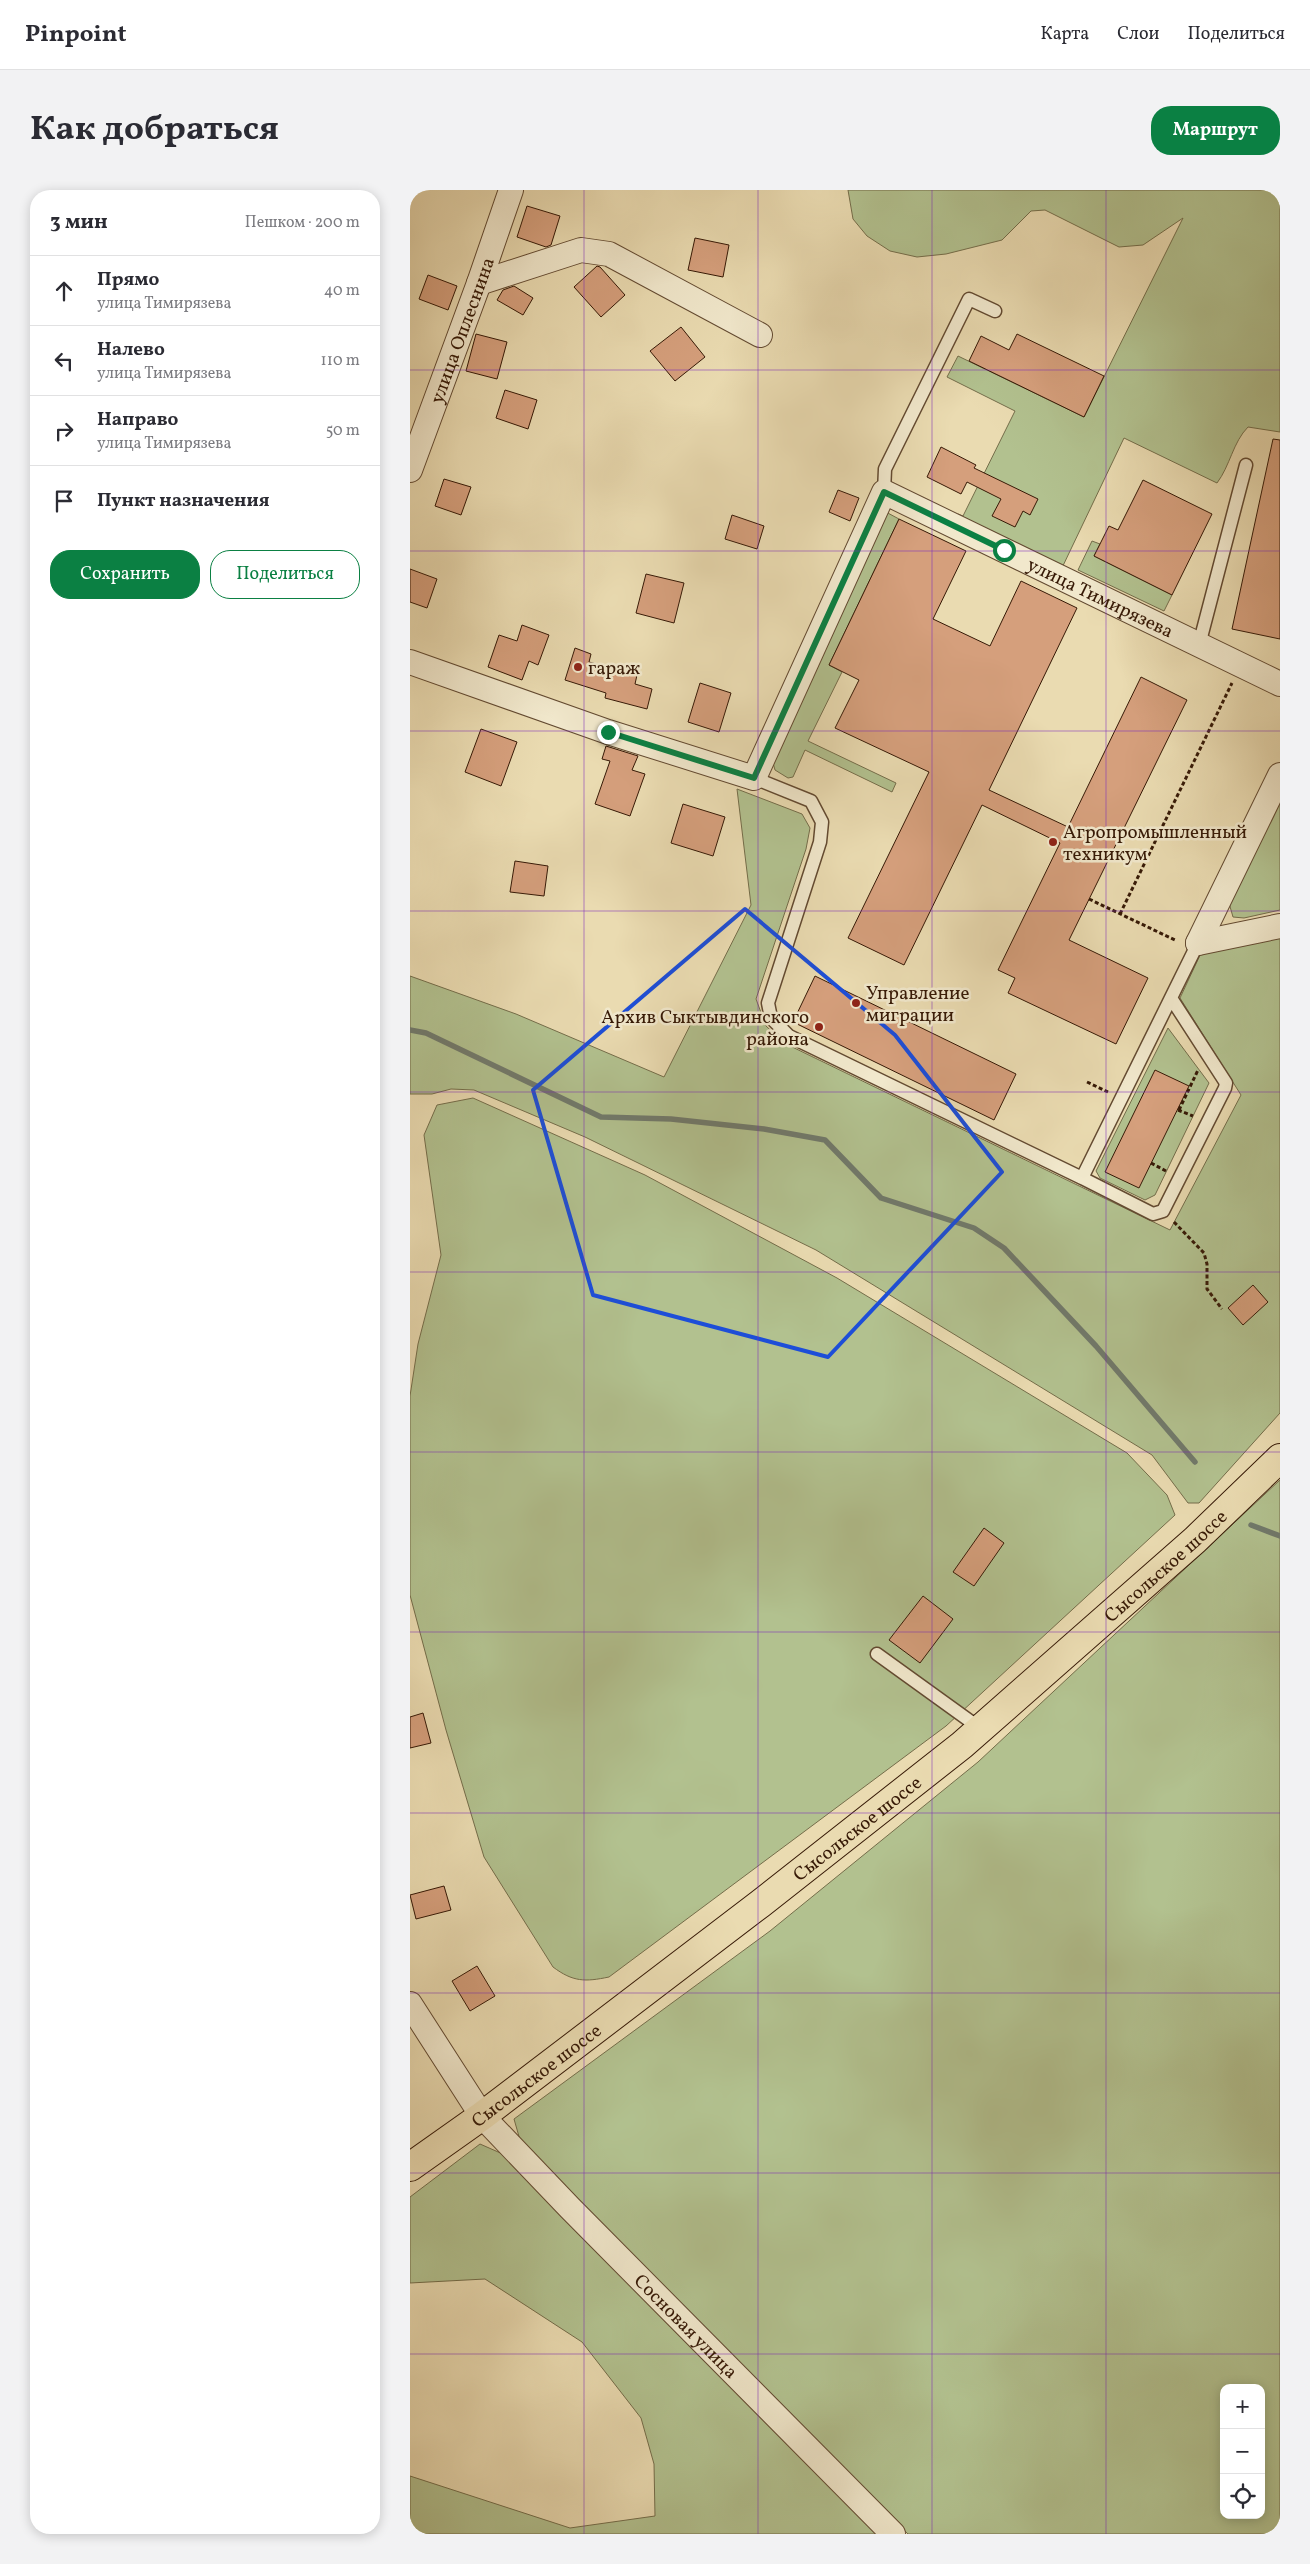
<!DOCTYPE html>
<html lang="ru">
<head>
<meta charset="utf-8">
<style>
  :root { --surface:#fff; --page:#f2f2f3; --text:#2b2b33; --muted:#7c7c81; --line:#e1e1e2; --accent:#0b8043 }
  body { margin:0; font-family:Vollkorn,serif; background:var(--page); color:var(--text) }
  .controls { position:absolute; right:15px; bottom:15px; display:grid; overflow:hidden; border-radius:10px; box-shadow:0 2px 12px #0003 }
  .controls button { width:45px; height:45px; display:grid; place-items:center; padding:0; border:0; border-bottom:1px solid var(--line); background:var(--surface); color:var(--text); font:25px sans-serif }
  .stop { position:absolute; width:15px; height:15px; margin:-11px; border:4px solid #0b8043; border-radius:50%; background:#fff }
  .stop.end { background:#0b8043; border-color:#fff; box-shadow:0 1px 5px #0008 }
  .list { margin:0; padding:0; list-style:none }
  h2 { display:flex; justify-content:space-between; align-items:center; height:65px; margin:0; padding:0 20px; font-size:21px }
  h2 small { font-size:16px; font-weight:400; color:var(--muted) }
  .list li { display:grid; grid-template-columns:32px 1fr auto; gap:15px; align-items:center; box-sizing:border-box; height:70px; padding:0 20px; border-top:1px solid var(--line) }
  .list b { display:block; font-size:19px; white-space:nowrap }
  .list p { margin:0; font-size:16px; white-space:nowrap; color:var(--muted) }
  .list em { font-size:16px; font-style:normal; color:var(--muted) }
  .actions { display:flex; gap:10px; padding:15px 20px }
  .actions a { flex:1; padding:11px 0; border:1px solid var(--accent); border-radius:20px; text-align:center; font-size:18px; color:var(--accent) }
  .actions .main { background:var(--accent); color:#fff }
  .icon { flex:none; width:28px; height:28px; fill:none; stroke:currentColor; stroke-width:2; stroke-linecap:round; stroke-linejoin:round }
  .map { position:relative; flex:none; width:870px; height:2344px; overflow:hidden; border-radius:20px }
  header { display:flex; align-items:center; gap:30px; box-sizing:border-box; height:70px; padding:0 25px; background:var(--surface); border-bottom:1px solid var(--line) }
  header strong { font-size:24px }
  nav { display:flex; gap:28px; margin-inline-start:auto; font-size:18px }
  .intro { display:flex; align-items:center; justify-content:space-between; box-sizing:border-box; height:120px; padding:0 30px }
  h1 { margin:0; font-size:35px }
  .button { padding:12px 22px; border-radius:20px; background:var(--accent); color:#fff; font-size:18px; font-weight:700 }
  main { display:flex; gap:30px; padding:0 30px }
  aside { flex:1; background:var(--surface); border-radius:20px; box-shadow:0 2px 12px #0003 }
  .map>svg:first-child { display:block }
</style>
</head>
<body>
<header>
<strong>Pinpoint</strong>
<nav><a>Карта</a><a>Слои</a><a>Поделиться</a></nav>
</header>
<div class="intro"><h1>Как добраться</h1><a class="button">Маршрут</a></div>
<main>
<aside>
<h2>3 мин<small>Пешком · 200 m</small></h2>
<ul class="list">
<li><svg class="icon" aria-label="ahead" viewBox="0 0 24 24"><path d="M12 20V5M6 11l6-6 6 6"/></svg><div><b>Прямо</b><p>улица Тимирязева</p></div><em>40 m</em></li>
<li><svg class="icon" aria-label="left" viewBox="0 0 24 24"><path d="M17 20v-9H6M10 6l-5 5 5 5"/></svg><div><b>Налево</b><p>улица Тимирязева</p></div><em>110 m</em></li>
<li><svg class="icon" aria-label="right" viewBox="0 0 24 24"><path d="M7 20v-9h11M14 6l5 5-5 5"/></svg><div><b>Направо</b><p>улица Тимирязева</p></div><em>50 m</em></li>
<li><svg class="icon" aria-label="arrive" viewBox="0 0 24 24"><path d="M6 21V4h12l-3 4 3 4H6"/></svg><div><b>Пункт назначения</b></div></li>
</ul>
<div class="actions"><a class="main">Сохранить</a><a>Поделиться</a></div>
</aside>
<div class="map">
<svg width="870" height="2344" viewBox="0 0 870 2344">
  <rect width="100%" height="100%" fill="#eadbb1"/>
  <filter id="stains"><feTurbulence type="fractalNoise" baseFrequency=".004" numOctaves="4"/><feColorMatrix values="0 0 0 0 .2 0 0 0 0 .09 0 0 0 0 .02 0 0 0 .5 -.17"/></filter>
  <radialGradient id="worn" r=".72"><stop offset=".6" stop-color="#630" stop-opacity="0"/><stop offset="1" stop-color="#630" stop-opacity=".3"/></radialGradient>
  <path fill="#b2c18f" stroke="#746d4a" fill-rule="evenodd" d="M438,0h432v242l-32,-5c-15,15 -18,39 -31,56l-93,-45 -64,134 -106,-51 4,-7 5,2 52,-105 -68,-34 11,-21 126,61 99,-199 -40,27 -24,2 -74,-37 -14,1 -29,29 -56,14 -29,3 -27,-6 -23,-15 -14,-17z
    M474,321l15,8 -70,146 13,7 -34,69 88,42 -4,9 -87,-42 -12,27 -5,1 -13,-8 -3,-11z
    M682,351l8,3 -6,12 78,39 -8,16 -86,-41z
    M327,599l65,25 8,14 -4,21 -50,150 10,27 18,17 386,187 71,-135 -61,-97 21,-45 79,-17v477l-81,90h-11l-36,-48 -336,-205 -231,-113 -111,-47 -23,-1 -19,5h-22v-118l106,38 148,63 87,-172z
    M870,605v115l-36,8 -11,-1 -4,-14z
    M758,838l41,55 -54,112 -10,5 -45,-22 -4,-7z
    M63,908l172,77 192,103 290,175 40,42 8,20 -229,211 -337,251c-24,5 -36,5 -56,-10l-69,-110 -38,-127 -36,-135v-199l8,-52 23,-89 -17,-120 13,-30z
    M870,1290v1054h-372l-388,-394 -6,-21 256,-188 208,-169zM814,2198h37v127h-37z
    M70,1954l25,11 374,379h-469v-58l160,52 85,-12 -1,-52 -13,-46 -59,-76 -97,-63 -75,4v-86z"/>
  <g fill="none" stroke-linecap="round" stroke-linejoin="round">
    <path stroke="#717a6c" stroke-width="5.5" d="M0,840l16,3 175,84 70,2 93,10 61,11 56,58 93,30 30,20 92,98 99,116
      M841,1335l29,11"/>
  </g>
  <path fill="#d59f7c" stroke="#361906" d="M117,16l33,10 -9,29 -5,2 -29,-10z
    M285,48l34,7 -6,32 -35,-7z
    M187,76l3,1 25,28 -24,22 -27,-30z
    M18,85l29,11 -9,24 -29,-11z
    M104,96l19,12 -10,17 -26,-15 6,-10z
    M271,137l24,30 -30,24 -25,-30z
    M66,144l31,8 -10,37 -31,-8z
    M607,144l87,42 -20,41 -115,-56 12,-25 28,14z
    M95,200l32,10 -9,29 -32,-11z
    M863,249l7,1v199l-48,-10z
    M531,257l35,18 -2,3 64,31 -8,16 -7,-4 -8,16 -23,-11 9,-17 -34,-17 -6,12 -34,-17z
    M34,289l27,8 -10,28 -26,-9z
    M733,290l69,34 -40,81 -78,-39 15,-30 9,4z
    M428,300l21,8 -9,23 -21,-9z
    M322,325l32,11 -7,23 -32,-10z
    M489,329l67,32 -33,68 57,27 31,-65 56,27 -88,182 79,37 73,-150 46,23 -118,240 79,38 -32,66 -108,-51 7,-15 -17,-8 62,-127 -78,-38 -78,160 -56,-27 81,-166 -94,-44 24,-48 -30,-15z
    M0,379l27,10 -10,29 -17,-6z
    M236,384l38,9 -10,40 -38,-10z
    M112,435l27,10 -11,30 -9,-4 -7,19 -34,-13 11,-32 18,6z
    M165,458l16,6 -2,8 48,13 -2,9 17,5 -5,20 -42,-11 1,-5 -41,-13z
    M290,493l31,10 -12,39 -31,-10z
    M71,539l36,13 -16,44 -36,-14z
    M196,556l32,10 -6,14 13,4 -15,42 -35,-12 15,-43 -8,-2z
    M273,614l42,13 -12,39 -42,-13z
    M105,671l33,5 -4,30 -34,-4z
    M405,786l201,98 -22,46 -201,-98z
    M745,880l34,16 -50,102 -34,-16z
    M843,1095l15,17 -25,23 -15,-17z
    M574,1338l20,15 -30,43 -21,-14z
    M513,1406l30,23 -33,44 -31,-23z
    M13,1523l8,30 -21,5v-31z
    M34,1696l7,24 -35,9 -6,-24z
    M67,1776l18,30 -25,15 -18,-30z"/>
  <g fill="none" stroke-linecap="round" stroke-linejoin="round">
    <g stroke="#634a31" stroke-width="15">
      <path id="lane" d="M474,302l1,-23 84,-170 26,12
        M789,455l47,-180
        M344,588l57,23 11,21 -2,20 -52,161 3,15 18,18 293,142 116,-235
        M672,988l71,36 10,-3 62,-123 1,-5 -55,-85
        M467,1464l104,75"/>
    </g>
    <g stroke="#634a31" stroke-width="26">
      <g id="street">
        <path d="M69,93l102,-33 28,4 151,81"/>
        <path id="s1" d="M0,280l69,-187 32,-93"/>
        <path id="s2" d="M0,472l198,70 146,46 130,-286 396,192"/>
        <path d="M788,753l82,-168"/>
        <path d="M788,753l82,-17"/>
        <path id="s3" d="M0,1814l72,112 88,92 323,326"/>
      </g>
    </g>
    <g stroke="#361906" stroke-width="30">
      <g id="highway">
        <path id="s4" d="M0,1977l72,-51 278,-212 202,-159 233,-205 85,-82"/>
      </g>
    </g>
    <path stroke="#361906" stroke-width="3" stroke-dasharray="4 2.5" stroke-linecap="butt" d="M679,709l88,42
      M710,724l112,-231
      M677,892l21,10
      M768,920l15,6
      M769,920l19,-40
      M741,973l15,8
      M764,1032l30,31 3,11v25l15,20"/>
    <use href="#lane" stroke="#f1e8cc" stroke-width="12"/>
    <use href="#street" stroke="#f1e8cc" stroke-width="24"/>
    <use href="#highway" stroke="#eadbb1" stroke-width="28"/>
  </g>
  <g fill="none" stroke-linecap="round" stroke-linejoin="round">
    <path stroke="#0b8043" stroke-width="6" d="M198,542l146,46 130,-286 120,58"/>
  </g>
  <path fill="none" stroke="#1d4ed8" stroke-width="4" stroke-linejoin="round" d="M335,719l150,126 107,137 -174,185 -235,-62 -60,-205z"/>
  <path fill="none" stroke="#7b2cbf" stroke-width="1" stroke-opacity="0.55" d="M174,0v2344M348,0v2344M522,0v2344M696,0v2344M0,180h870M0,361h870M0,541h870M0,721h870M0,902h870M0,1082h870M0,1262h870M0,1442h870M0,1623h870M0,1803h870M0,1983h870M0,2164h870"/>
  <g fill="#8f2418" stroke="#f1e8cc" stroke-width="2">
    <circle cx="168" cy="477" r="5"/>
    <circle cx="643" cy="652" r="5"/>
    <circle cx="446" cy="813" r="5"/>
    <circle cx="409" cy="837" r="5"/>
  </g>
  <g text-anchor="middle" stroke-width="5" stroke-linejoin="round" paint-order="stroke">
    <g font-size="19" fill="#361906" stroke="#f1e8cc">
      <text dy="7" stroke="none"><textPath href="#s1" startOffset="149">улица Оплеснина</textPath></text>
      <text dy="7" stroke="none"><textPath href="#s2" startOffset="918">улица Тимирязева</textPath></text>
      <text dy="7" stroke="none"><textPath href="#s4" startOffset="966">Сысольское шоссе</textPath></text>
      <text dy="7" stroke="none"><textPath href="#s4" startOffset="561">Сысольское шоссе</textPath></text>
      <text dy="7" stroke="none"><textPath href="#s4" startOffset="156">Сысольское шоссе</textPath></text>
      <text dy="7" stroke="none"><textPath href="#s3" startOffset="426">Сосновая улица</textPath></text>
    </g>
    <g font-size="19" fill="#361906" stroke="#f1e8cc" text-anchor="start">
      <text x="178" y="484">гараж</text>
      <text x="653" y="648">Агропромышленный<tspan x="653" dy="22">техникум</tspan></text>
      <text x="456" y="809">Управление<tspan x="456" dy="22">миграции</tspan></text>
      <text x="399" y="833" text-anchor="end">Архив Сыктывдинского<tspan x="399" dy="22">района</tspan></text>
    </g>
  </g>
  <rect width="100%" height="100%" filter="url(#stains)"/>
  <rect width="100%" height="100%" fill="url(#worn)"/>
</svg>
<div class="controls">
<button>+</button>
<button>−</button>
<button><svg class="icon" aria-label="locate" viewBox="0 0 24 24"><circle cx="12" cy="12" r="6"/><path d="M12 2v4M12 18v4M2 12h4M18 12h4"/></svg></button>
</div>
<div class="stop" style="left:594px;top:360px"></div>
<div class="stop end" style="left:198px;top:542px"></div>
</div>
</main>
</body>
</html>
